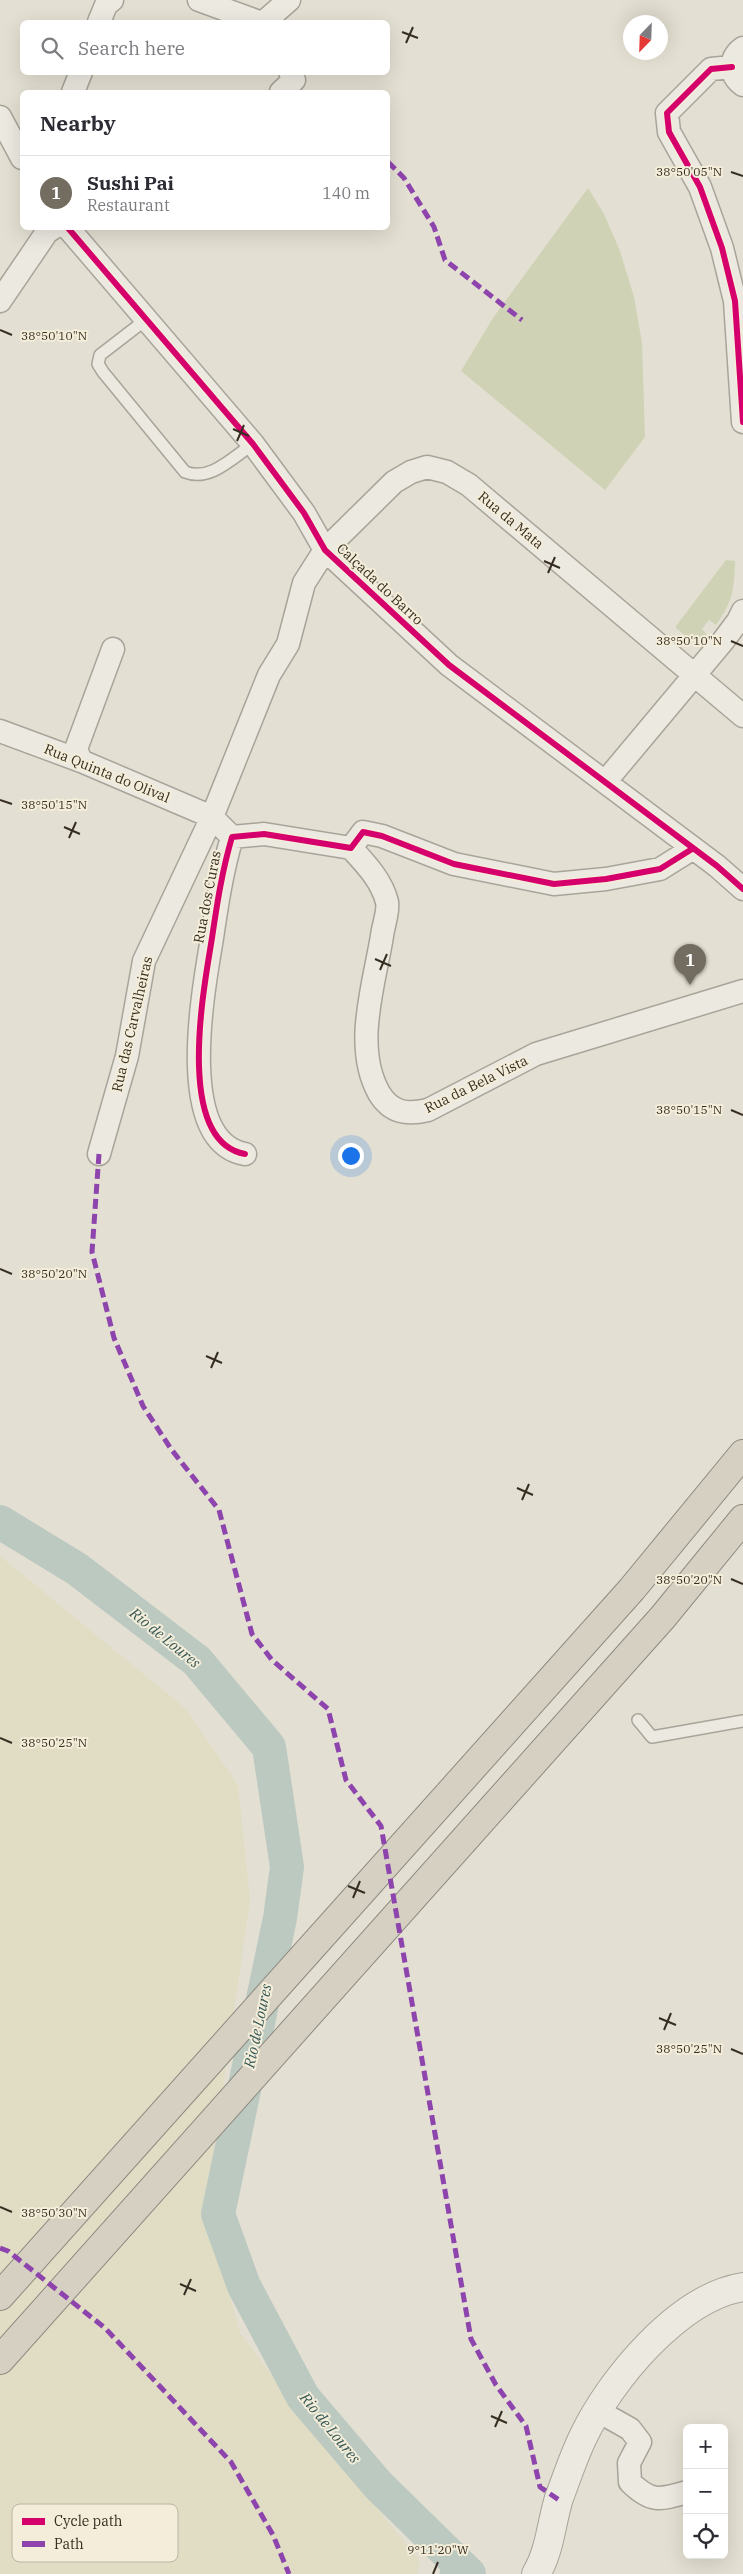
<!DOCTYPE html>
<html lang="en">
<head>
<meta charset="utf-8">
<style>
  :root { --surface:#fff; --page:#f2f2f3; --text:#2b2b33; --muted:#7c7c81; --line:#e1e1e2; --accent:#736c60 }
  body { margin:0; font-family:"IBM Plex Serif",serif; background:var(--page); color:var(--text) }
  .controls { position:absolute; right:15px; bottom:15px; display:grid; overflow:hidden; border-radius:8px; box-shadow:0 5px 20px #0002 }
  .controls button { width:45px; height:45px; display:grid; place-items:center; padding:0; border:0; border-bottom:1px solid var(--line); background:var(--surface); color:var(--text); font:25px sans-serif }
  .compass { position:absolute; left:623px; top:15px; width:45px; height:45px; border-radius:50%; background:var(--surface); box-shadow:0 5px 20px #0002; rotate:203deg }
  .you { position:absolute; left:350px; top:1155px; width:18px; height:18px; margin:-12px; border:4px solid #fff; border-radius:50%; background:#1a73e8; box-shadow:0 0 0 8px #1a73e833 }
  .badge { display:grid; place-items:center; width:32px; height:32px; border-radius:50%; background:var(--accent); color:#fff; font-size:16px; font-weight:700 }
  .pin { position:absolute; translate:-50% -41px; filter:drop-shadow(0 1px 2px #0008) }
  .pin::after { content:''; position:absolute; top:26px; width:18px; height:15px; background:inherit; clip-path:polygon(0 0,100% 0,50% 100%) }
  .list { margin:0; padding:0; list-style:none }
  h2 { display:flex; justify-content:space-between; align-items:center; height:65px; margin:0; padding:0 20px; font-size:21px }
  h2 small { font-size:16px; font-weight:400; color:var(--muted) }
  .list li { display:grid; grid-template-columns:32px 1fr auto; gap:15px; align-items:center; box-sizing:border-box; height:75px; padding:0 20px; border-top:1px solid var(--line) }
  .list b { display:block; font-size:19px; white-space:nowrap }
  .list p { margin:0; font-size:16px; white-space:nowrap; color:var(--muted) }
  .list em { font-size:16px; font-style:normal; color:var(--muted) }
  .icon { flex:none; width:28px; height:28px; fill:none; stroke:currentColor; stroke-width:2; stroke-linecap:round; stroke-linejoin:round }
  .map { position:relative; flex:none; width:743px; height:2574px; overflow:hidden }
  .search { position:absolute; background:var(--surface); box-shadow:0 5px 20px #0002; left:20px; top:20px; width:370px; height:55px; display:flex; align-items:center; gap:12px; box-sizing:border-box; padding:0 18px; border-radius:8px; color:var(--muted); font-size:19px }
  .panel { position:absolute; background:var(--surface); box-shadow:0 5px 20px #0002; left:20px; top:90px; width:370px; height:140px; border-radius:8px }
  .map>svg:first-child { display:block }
</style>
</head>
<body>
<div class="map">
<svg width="743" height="2574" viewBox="0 0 743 2574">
  <rect width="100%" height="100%" fill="#e3dfd2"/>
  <path fill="#e1ddc4" d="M0,1556l186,153 52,76 12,115 -44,306 34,127 74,98 106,130 -3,13h-417z"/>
  <path fill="#d0d2b5" d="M588,188l16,26 16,37 14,46 8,46 3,94 -40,53 -144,-119 32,-53z
    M726,560l9,1c-1,29 -2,40 -19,64l-7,-5 -7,9 5,6c-11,9 -22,1 -31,-7v-2z"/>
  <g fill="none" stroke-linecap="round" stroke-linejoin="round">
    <path stroke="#bbc9c1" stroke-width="5.5" d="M442,2574l5,-21"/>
    <path stroke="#bbc9c1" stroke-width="34" d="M0,1522l77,47 120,92 72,86 18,120 -7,51 -62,296 26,72 59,111 75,88 91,89"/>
    <g stroke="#a9a49a" stroke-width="14">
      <path id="service" d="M148,318l-48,37 -2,9 5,8 82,100c25,10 47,-14 68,-28
        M638,1720l14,17 91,-16"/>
    </g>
    <g stroke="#a9a49a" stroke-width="25">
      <path id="minor" d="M199,0l60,22
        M99,22l7,-17 6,-5
        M264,22l25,-22
        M743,48c-14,10 -14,27 0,37
        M732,67l-21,2 -44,44 2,19 31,55 22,61 13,53 8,121
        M73,92l8,-20
        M281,92l13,-12 -4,-8
        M0,117l22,41
        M68,228l185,216 51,69 21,37 124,115 268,201 26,23
        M0,301l47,-69 6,-4
        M0,731l81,30 131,56 -68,144 -17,95 -28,98
        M81,761l-5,-12 37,-100
        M605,782l118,-141 15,-20 5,-10
        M232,837l-20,-20 57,-142 19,-31 16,-61 21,-33 69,-68 17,-10 16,-5 20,5 22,13 274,231
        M351,848c14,15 31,33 36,54 2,9 -4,24 -5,34 -8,49 -29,111 -3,157 12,20 28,22 49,17l108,-56 207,-63
        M245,1154c-71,-13 -41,-167 -33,-216 5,-34 10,-67 20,-101l32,-3 87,14 12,-16 19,4 72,28 100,20 52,-5 54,-10 32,-20
        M598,2411l32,18 10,13 -11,21 1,19c21,21 30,18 57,10"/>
    </g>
    <g stroke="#a9a49a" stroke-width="30">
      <path id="tertiary" d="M536,2574c14,-23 15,-50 23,-76 8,-21 15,-43 25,-63 27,-56 95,-138 159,-148"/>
    </g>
    <g stroke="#8e8a81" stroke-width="30">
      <path id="motorway" d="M0,2296l632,-707 111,-135
        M0,2360l663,-743 80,-98"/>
    </g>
    <use href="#service" stroke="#ece9e1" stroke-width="11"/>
    <use href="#minor" stroke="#ece9e1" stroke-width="22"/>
    <use href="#tertiary" stroke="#ece9e1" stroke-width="28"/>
    <use href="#motorway" stroke="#d6d0c2" stroke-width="28"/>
    <path stroke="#8e44ad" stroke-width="5" stroke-dasharray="10 5" stroke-linecap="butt" d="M388,162l16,16 30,49 11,33 77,60
      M99,1154l-7,98 22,86 29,68 28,43 48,61 33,124 20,26 56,49 18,71 35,46 90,513 25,46 30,41 14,61 19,13
      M0,2248l8,3 97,77 126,134 42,73 16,39"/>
    <g stroke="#f3edd9" stroke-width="9">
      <path id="cycleway" d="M732,67l-21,2 -44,44 2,19 31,55 22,61 13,53 8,121
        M68,228l185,216 51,69 21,37 124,115 268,201 26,23
        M245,1154c-71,-13 -41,-167 -33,-216 5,-34 10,-67 20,-101l32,-3 87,14 12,-16 19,4 72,28 100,20 52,-5 54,-10 32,-20"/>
    </g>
    <use href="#cycleway" stroke="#d6006c" stroke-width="6"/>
  </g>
  <path fill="none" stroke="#372e22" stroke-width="2" d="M402,32l16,6M406,43l7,-16M731,172l12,4M0,330l12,5M233,429l16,7M237,441l7,-16M544,561l16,7M548,573l7,-16M731,641l12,5M0,800l12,4M64,827l16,7M69,838l7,-16M375,959l16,7M380,970l7,-16M731,1110l12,5M0,1269l12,5M206,1356l16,7M211,1368l7,-16M517,1488l16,7M522,1500l7,-16M731,1579l12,5M0,1738l12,5M348,1886l17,7M353,1898l7,-17M659,2018l17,7M664,2030l7,-17M731,2049l12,5M0,2207l12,5M180,2284l16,7M184,2295l7,-16M491,2416l16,7M495,2427l7,-16M433,2574l5,-12"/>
  <g text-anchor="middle" stroke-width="4" stroke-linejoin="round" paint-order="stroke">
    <g font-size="14" fill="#372e22" stroke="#f3edd9">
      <text transform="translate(511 520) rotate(40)" y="5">Rua da Mata</text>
      <text transform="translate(380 584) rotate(43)" y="5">Calçada do Barro</text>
      <text transform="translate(107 773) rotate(22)" y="5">Rua Quinta do Olival</text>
      <text transform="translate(207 897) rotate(-79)" y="5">Rua dos Curas</text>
      <text transform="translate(132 1024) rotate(-77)" y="5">Rua das Carvalheiras</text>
      <text transform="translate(476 1084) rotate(-26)" y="5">Rua da Bela Vista</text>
    </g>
    <g font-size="15" font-style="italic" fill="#335655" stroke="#f3edd9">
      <text transform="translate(165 1638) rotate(39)" y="5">Rio de Loures</text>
      <text transform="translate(258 2026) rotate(-78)" y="5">Rio de Loures</text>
      <text transform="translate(330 2428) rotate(51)" y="5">Rio de Loures</text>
    </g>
  </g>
  <rect x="12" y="2504" width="166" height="58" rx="8" fill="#f3edd9" stroke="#bbb4a2" stroke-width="1"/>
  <rect x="22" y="2518" width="23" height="7" fill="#d6006c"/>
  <rect x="22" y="2541" width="23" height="6" fill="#8e44ad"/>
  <g font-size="14" fill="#372e22">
    <text x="54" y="2526">Cycle path</text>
    <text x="54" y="2549">Path</text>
  </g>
  <g font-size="12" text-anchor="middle" fill="#372e22" stroke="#f3edd9" stroke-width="4" stroke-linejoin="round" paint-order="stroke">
    <text x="689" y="176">38°50'05"N</text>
    <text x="54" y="340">38°50'10"N</text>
    <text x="689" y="645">38°50'10"N</text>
    <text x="54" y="809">38°50'15"N</text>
    <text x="689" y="1114">38°50'15"N</text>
    <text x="54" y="1278">38°50'20"N</text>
    <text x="689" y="1584">38°50'20"N</text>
    <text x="54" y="1747">38°50'25"N</text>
    <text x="689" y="2053">38°50'25"N</text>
    <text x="54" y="2217">38°50'30"N</text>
    <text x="438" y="2554">9°11'20"W</text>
  </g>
</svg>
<div class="controls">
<button>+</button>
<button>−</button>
<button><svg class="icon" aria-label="locate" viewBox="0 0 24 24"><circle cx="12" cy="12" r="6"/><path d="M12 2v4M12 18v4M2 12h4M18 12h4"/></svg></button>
</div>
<svg class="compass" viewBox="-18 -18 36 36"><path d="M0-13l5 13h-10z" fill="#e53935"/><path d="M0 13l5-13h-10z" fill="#7c7c81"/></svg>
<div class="you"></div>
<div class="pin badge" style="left:690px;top:985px">1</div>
<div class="search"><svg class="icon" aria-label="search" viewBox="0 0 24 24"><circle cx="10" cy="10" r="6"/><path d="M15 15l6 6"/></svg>Search here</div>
<section class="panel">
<h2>Nearby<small></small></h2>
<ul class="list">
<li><span class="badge">1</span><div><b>Sushi Pai</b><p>Restaurant</p></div><em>140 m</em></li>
</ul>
</section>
</div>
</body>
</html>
